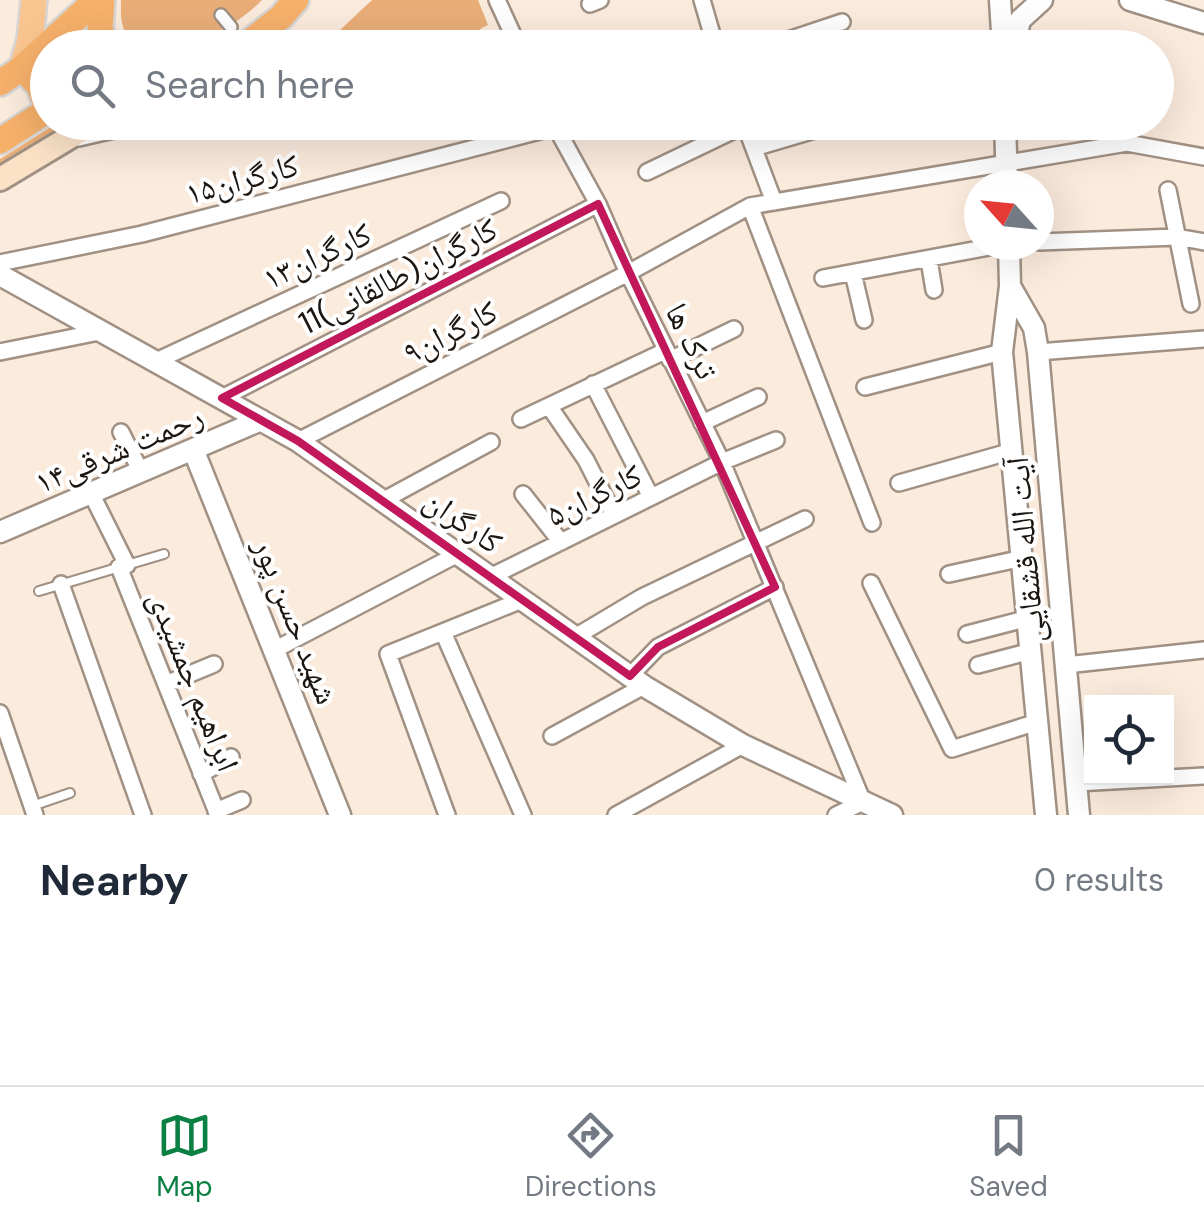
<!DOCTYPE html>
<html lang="en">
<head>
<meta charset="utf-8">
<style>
  :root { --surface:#fff; --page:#f2f2f3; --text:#1f2937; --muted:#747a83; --line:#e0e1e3; --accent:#0b8043 }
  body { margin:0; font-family:"DM Sans","Noto Naskh Arabic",sans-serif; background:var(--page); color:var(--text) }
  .controls { position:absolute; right:30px; bottom:30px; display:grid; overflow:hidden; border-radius:0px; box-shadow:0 10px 40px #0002 }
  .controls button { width:90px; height:90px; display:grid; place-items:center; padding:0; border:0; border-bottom:2px solid var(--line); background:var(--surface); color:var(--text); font:50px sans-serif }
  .compass { position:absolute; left:964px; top:170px; width:90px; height:90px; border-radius:50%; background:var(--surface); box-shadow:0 10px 40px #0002; rotate:297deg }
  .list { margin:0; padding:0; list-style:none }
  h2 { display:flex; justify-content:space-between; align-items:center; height:130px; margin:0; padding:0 40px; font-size:42px }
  h2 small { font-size:32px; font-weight:400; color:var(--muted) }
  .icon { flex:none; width:55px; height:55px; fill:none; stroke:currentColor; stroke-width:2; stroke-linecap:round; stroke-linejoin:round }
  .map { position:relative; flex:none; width:1204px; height:815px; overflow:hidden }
  .search { position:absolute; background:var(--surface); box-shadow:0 10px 40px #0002; left:30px; right:30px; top:30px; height:110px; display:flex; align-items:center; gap:25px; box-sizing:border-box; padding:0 35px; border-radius:55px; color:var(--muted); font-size:38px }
  .sheet { height:270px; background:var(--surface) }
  nav { display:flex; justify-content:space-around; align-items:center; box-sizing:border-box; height:140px; border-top:2px solid var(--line); background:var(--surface); font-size:28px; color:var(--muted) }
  nav a { display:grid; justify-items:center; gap:5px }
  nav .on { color:var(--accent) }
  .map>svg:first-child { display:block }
</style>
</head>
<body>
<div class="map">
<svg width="1204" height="815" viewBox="0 0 1204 815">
  <rect width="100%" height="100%" fill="#fbebdd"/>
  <path fill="#e9ae78" d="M121,0h141c-24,27 -111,77 -137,31 -5,-9 -4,-21 -4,-31z
    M372,0h106l10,25 -8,4 8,18h-166z
    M57,123h11l-68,44v-8z"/>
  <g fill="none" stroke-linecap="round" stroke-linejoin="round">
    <g stroke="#a09184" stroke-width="12">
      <path id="service" d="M39,591l125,-37
        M32,806l38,-13"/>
    </g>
    <g stroke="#a09184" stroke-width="16">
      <path id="pedestrian" d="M221,15l10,12"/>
    </g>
    <g stroke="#a09184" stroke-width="20">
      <path id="minor" d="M497,0l22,48
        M702,0l14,48
        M590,4l10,-4
        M764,48l78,-26
        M553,122l45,82 30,69 94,189 141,340 -27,13
        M635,122l4,7
        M744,122l30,80
        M79,138l70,-16
        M754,148l88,-26
        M647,172l98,-47
        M1168,190l23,114
        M750,206l122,317
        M1039,242l138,-5 27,5
        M929,260l5,30
        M0,263l142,-29 413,-107
        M853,273l11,47
        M823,278l177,-33
        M0,352l104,-21
        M1038,352l166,-13
        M670,360l64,-31
        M156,361l345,-160
        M593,384l58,113
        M865,387l137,-35
        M222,398l376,-194
        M549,406l37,54 28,55
        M521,419l144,-68
        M702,423l56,-26
        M121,432l20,40
        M298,441l330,-168 122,-67 377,-63 77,14
        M899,483l113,-32
        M91,493l36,72
        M523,494l38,48
        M382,501l109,-59
        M119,567l99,248
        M949,574l74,-16
        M490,577l232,-115 54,-22
        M871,583l81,166 85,-27
        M61,584l82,231
        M443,632l80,183
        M967,634l62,-16
        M575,637l67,-40 163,-78
        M276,649l182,-95
        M978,665l53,-14
        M1066,665l138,-15
        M630,676l28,-29 117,-60
        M166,684l48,-20
        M0,713l35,102
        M552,736l92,-50
        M201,774l30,-17
        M1076,783l128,-7
        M216,811l26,-11
        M447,815l-59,-161 134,-54
        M616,815l127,-70"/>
    </g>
    <g stroke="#a09184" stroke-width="25">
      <path id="tertiary" d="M1000,0l3,48
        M1130,0l74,23
        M1014,48l6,-28 22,-20
        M1005,122l2,63
        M1009,245l1,41 -8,66 44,463
        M0,275l298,166 346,245 99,59 149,70
        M1010,286l24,42 4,24 41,463
        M193,449l147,366
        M0,532l261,-112"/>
    </g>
    <g stroke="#a09184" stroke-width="28">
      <path id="secondary" d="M0,179l95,-57"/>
    </g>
    <g stroke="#d6d5d4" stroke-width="30">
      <path id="primary" d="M22,68l8,-28 4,-40"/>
    </g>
    <g stroke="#d6d5d4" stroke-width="30">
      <path id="trunk" d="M102,0l-2,29 7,19
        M242,48l39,-31 15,-17
        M22,68l17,18 9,23
        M0,83l22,-15 74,-68
        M0,141l48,-31"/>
    </g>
    <use href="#service" stroke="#fff" stroke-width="8"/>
    <use href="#pedestrian" stroke="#fff" stroke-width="11"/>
    <use href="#minor" stroke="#fff" stroke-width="15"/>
    <use href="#tertiary" stroke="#fff" stroke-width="20"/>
    <use href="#secondary" stroke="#fbe2c7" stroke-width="22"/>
    <use href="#primary" stroke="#f8c48f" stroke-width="25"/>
    <use href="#trunk" stroke="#f6b06a" stroke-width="25"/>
  </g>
  <path fill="none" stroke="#c2185b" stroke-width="8" stroke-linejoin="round" d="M598,204l177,383 -117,60 -28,29 -332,-235 -76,-43z"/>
  <g text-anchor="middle" stroke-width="8" stroke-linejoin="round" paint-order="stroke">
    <g font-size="32" fill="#1b1611" stroke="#fff">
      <text transform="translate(242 179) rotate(-15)" y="11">۱۵کارگران</text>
      <text transform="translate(317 256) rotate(-25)" y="11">کارگران۱۳</text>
      <text transform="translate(398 276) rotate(-27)" y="11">11کارگران(طالقانی)</text>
      <text transform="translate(450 332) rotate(-27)" y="11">کارگران۹</text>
      <text transform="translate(692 341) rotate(64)" y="11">ترک ها</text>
      <text transform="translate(119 449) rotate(-23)" y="11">۱۴رحمت شرقی</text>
      <text transform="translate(594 495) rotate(-26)" y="11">کارگران۵</text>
      <text transform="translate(463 521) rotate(35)" y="11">کارگران</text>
      <text transform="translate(1025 550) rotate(-95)" y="11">آیت الله قشقایی</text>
      <text transform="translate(296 621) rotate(68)" y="11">شهید حسن پور</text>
      <text transform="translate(194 681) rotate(68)" y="11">ابراهیم جمشیدی</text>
    </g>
  </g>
</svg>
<div class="controls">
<button><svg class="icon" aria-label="locate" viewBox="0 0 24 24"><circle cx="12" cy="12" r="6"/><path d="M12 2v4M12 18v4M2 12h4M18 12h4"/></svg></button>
</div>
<svg class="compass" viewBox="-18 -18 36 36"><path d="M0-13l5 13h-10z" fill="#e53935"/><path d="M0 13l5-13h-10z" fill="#747a83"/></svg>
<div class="search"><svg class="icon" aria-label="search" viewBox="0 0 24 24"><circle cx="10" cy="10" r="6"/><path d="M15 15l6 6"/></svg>Search here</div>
</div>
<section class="sheet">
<h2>Nearby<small>0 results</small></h2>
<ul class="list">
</ul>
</section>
<nav>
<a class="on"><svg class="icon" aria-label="map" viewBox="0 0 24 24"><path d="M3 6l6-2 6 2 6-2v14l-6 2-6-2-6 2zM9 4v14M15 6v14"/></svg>Map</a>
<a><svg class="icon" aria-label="directions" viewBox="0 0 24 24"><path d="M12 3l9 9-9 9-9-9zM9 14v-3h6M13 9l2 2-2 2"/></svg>Directions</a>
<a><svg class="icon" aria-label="saved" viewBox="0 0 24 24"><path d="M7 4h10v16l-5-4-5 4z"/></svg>Saved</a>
</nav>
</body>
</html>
